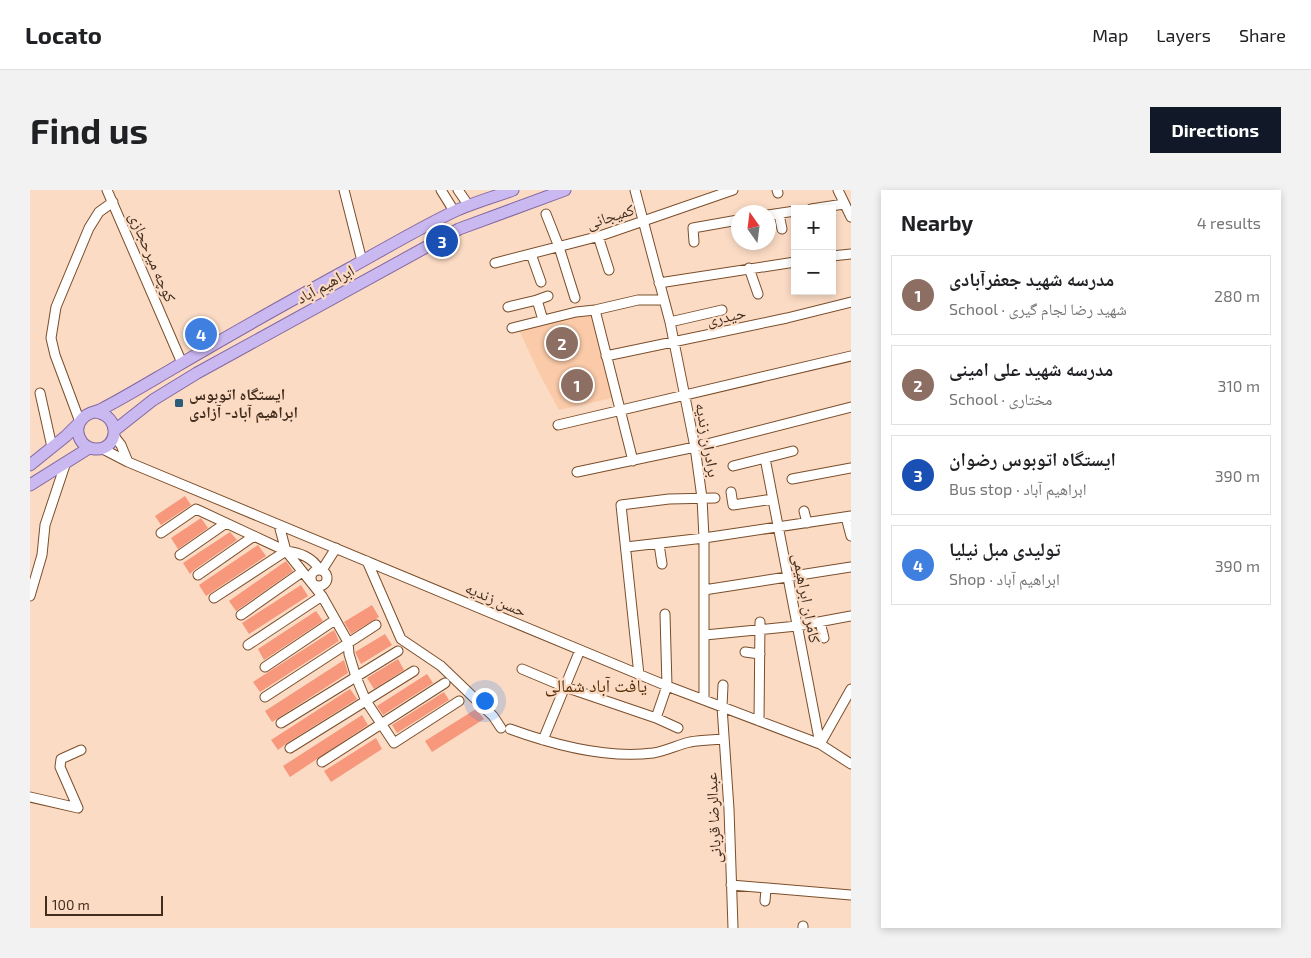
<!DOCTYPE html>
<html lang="en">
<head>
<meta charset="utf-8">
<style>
  :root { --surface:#fff; --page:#f2f2f2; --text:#202124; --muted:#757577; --line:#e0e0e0; --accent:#111827 }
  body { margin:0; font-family:"Exo 2","Noto Naskh Arabic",sans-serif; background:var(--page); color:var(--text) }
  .controls { position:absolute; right:15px; top:15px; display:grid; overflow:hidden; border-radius:0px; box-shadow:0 2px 8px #0003 }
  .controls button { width:45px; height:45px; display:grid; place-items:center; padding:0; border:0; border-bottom:1px solid var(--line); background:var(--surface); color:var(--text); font:25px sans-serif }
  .compass { position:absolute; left:701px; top:15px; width:45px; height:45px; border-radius:50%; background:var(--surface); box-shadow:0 2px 8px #0003; rotate:346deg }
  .scale { position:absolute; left:15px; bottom:12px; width:118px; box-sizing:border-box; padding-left:5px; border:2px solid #422d1e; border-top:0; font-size:14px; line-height:18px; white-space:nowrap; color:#422d1e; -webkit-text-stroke:4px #fbdbc4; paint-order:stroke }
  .you { position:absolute; left:454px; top:510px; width:18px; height:18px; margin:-12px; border:4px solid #fff; border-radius:50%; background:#1a73e8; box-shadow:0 0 0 8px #1a73e833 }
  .badge { display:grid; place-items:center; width:32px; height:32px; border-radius:50%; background:var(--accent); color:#fff; font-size:16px; font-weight:700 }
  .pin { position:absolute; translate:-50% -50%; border:2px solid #fff; box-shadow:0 1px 5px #0006 }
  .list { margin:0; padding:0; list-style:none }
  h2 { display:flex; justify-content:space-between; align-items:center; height:65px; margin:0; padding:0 20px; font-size:21px }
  h2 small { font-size:16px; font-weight:400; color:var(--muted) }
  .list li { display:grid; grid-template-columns:32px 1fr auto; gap:15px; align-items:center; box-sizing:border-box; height:80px; margin:0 10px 10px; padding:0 10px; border:1px solid var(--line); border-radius:0px }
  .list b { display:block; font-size:19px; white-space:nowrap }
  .list p { margin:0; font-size:16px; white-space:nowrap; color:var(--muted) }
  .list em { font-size:16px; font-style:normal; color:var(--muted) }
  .map { position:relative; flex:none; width:821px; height:738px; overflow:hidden; border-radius:0px }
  header { display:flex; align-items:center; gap:30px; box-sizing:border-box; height:70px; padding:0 25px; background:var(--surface); border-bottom:1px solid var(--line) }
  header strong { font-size:24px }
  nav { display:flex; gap:28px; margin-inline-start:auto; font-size:18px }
  .intro { display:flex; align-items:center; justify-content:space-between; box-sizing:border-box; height:120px; padding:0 30px }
  h1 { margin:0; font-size:35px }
  .button { padding:12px 22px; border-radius:0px; background:var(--accent); color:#fff; font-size:18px; font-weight:700 }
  main { display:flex; gap:30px; padding:0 30px }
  aside { flex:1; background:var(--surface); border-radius:0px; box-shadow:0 2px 8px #0003 }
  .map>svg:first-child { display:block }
</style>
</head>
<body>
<header>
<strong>Locato</strong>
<nav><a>Map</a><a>Layers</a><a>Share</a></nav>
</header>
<div class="intro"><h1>Find us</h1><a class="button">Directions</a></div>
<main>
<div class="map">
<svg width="821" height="738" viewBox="0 0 821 738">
  <rect width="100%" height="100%" fill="#fbdbc4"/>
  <path fill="#fbcba9" d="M563,122l19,86 -53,12 -20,-37 -20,-43z"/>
  <path fill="#f7977b" d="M155,306l6,9 -30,20 -6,-9z
    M171,328l7,10 -30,21 -7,-11z
    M200,342l7,8 -43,30 -4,4 -7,-11z
    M228,355l8,11 -60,40 -7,-11z
    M256,371l7,10 -57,40 -7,-10z
    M271,395l7,11 -59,38 -7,-11z
    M342,415l7,12 -28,17 -7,-12z
    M286,421l7,10 -59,39 -6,-11z
    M304,440l5,11 -79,51 -7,-10z
    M355,444l7,11 -31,19 -6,-12z
    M368,469l6,11 -30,19 -7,-11z
    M314,470l4,13 -76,49 -7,-11z
    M397,484l6,9 -50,32 -6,-9z
    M320,499l7,10 -70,44 -9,7 -7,-10z
    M414,502l5,8 -52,33 -5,-8z
    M446,519l8,10 -52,33 -7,-11z
    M332,525l6,10 -78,52 -7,-11z
    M346,548l6,11 -51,33 -7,-11z"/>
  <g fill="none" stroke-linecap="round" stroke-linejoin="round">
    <g stroke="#7b4e2a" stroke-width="11">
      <path id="minor" d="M77,0l75,173
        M314,0l18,71
        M411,0l13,21
        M428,0l11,16
        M605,0l35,132 25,125 7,51 2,40v162
        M747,0l1,3
        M808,0l13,27
        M781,19l33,-5
        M516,24l13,33 16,51
        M749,24l3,15
        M738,25l27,-4
        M568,46l11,34
        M664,52l-1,-14 45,-8
        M501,64l10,28
        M802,66l19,-2
        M465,73l105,-27 133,-46
        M719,78l9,26
        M629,93l136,-21
        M507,110l11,-4
        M478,117l29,-7 6,20
        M565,120l38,151
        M640,132l52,-12
        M482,138l64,-16 19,-2 43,-10h26
        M576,166l181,-38 64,-16
        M10,203l12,54
        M50,232l-25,-67 -4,-17 5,-31 33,-79 10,-16 14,-10
        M528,235l293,-69
        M84,246l7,9 7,17
        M71,258l27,14 539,224 153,58 31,20
        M735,268l55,286
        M703,276l60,-15
        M547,282l118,-25 156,-40
        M762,289l59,-11
        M701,302l2,13 40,-6
        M774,321l3,12
        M816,327l5,19
        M249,335l7,26 36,45 26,46 1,12 7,23 10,24 28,42 65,-42
        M131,343l35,-24 90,42 -72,47
        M629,354l3,20
        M596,357l78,-9 147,-22
        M256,361c14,2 26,6 33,18
        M150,365l46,-32
        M337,371l34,78 40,27 52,50 8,12
        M281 388a8 8 0 1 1 16 0a8 8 0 1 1-16 0Z
        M292,380l14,-22
        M168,385l56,-39
        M674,400l147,-23
        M0,406l12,-41 3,-30 21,-63
        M211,425l61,-43
        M790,432l4,16
        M675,445l92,-9 54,-10
        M218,455l74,-49
        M715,462l15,2
        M235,477l70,-47
        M492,479l43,18 91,31 22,10
        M609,485l-18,-170 48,-6 46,-1
        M693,495l-1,22 7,102 4,119
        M235,507l111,-72
        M626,528l11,-32 -2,-72
        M729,531l1,-99
        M251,533l117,-72
        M480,539c44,16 96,30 143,24 13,-2 24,-8 37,-11 11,-2 23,-2 34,-3
        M513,550l37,-90
        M790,554l31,-55
        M260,558l124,-77
        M292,572l123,-79
        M0,607l48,11 -18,-41 1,-8 20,-9
        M701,695l120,10
        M735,711l1,-12
        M773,738v-2"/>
    </g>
    <g stroke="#8368a0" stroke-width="13">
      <path id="major" d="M65,222c27,3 24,39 0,37 -15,-1 -23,-20 -12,-31 4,-5 11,-6 17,-8 25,-13 48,-27 72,-41 59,-35 118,-68 178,-101 34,-19 68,-39 103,-56 19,-9 41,-15 60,-22
        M85,240l38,-30 44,-27 262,-144 106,-39
        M0,275l36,-29 14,-14
        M0,295l59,-37"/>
    </g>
    <use href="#minor" stroke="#fff" stroke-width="9"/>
    <use href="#major" stroke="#cab8f0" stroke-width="11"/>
  </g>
  <rect fill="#2c5e7b" stroke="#fbdbc4" stroke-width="2" x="144" y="208" width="10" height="10" rx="2.5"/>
  <g text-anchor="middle" stroke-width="4.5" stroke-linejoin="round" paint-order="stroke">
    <g font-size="16" fill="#422d1e" stroke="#fbdbc4">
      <text transform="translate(580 26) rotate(-18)" y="6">کمیجانی</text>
      <text transform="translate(123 67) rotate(67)" y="6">کوچه میرحجازی</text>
      <text transform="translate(295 94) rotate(-29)" y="6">ابراهیم آباد</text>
      <text transform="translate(696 126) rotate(-12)" y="6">حیدری</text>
      <text transform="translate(678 250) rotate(80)" y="6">برادران زندیه</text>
      <text transform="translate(777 408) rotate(79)" y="6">کامران ابراهیمی</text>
      <text transform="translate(466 409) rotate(23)" y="6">حسن زندیه</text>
      <text transform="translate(683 628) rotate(-93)" y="6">عبدالرضا قربانی</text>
    </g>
    <g font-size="16" font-weight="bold" fill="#422d1e" stroke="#fbdbc4" text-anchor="start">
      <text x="159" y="210">ایستگاه اتوبوس<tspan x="159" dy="18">ابراهیم آباد- آزادی</tspan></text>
    </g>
    <g font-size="18" fill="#582e07" stroke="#fbdbc4">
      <text x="566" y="502">یافت آباد شمالی</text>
    </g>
  </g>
</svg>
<div class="controls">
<button>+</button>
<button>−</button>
</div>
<svg class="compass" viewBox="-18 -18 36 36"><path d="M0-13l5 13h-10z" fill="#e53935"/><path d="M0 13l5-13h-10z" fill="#757577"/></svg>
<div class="scale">100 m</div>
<div class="you"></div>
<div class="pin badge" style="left:547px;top:195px;background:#8d6e63">1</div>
<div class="pin badge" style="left:532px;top:153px;background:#8d6e63">2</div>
<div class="pin badge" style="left:412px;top:51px;background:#1a4fb4">3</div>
<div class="pin badge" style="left:171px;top:144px;background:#3f7fe0">4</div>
</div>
<aside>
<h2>Nearby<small>4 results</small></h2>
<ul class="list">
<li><span class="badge" style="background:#8d6e63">1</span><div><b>مدرسه شهید جعفرآبادی</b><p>School · شهید رضا لجام گیری</p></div><em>280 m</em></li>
<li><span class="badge" style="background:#8d6e63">2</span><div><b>مدرسه شهید علی امینی</b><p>School · مختاری</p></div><em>310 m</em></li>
<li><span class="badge" style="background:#1a4fb4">3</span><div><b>ایستگاه اتوبوس رضوان</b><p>Bus stop · ابراهیم آباد</p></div><em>390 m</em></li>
<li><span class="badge" style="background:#3f7fe0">4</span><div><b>تولیدی مبل نیلیا</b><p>Shop · ابراهیم آباد</p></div><em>390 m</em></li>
</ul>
</aside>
</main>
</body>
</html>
